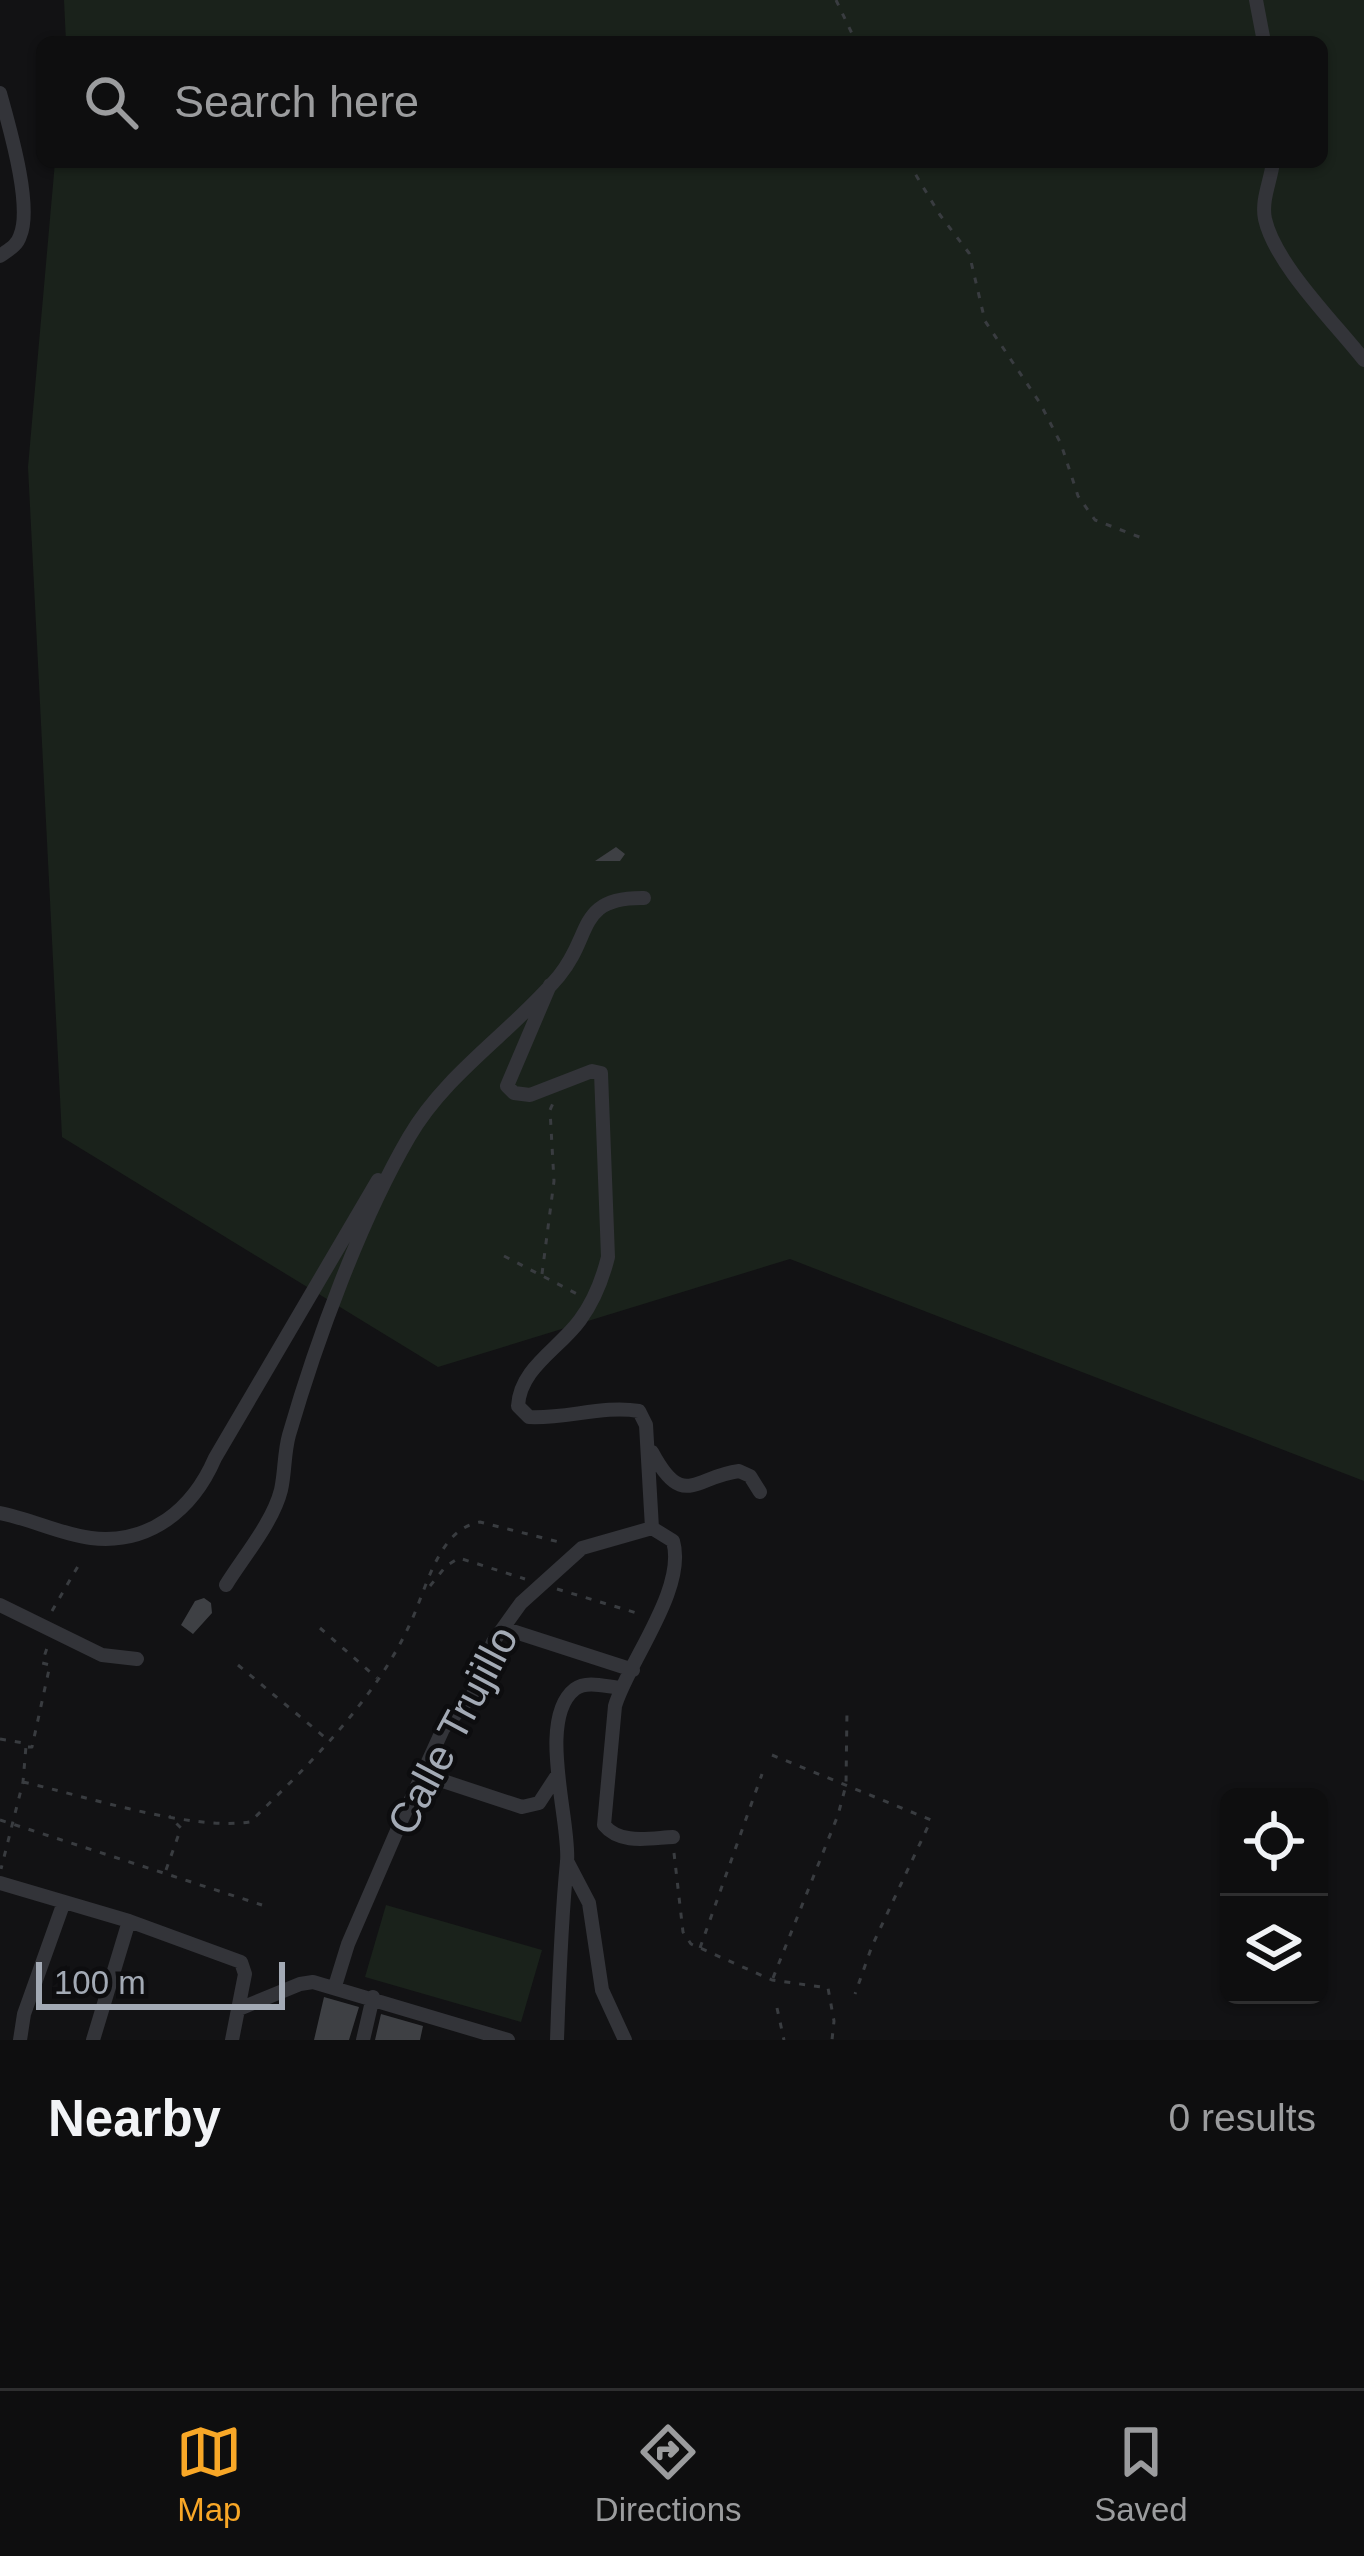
<!DOCTYPE html>
<html lang="en">
<head>
<meta charset="utf-8">
<style>
  :root { --surface:#0e0e0f; --page:#171718; --text:#f1f3f6; --muted:#9b9c9e; --line:#2e2e2f; --accent:#f8a727 }
  body { margin:0; font-family:Helvetica,sans-serif; background:var(--page); color:var(--text) }
  .controls { position:absolute; right:36px; bottom:36px; display:grid; overflow:hidden; border-radius:18px; box-shadow:0 3px 9px #0004 }
  .controls button { width:108px; height:108px; display:grid; place-items:center; padding:0; border:0; border-bottom:3px solid var(--line); background:var(--surface); color:var(--text); font:60px sans-serif }
  .scale { position:absolute; left:36px; bottom:30px; width:249px; box-sizing:border-box; padding-left:12px; border:6px solid #a3aab5; border-top:0; font-size:33px; line-height:42px; white-space:nowrap; color:#a3aab5; -webkit-text-stroke:9px #0d0d0f; paint-order:stroke }
  .list { margin:0; padding:0; list-style:none }
  h2 { display:flex; justify-content:space-between; align-items:center; height:156px; margin:0; padding:0 48px; font-size:51px }
  h2 small { font-size:39px; font-weight:400; color:var(--muted) }
  .icon { flex:none; width:66px; height:66px; fill:none; stroke:currentColor; stroke-width:2; stroke-linecap:round; stroke-linejoin:round }
  .map { position:relative; flex:none; width:1364px; height:2040px; overflow:hidden }
  .search { position:absolute; background:var(--surface); box-shadow:0 3px 9px #0004; left:36px; right:36px; top:36px; height:132px; display:flex; align-items:center; gap:30px; box-sizing:border-box; padding:0 42px; border-radius:18px; color:var(--muted); font-size:45px }
  .sheet { height:348px; background:var(--surface) }
  nav { display:flex; justify-content:space-around; align-items:center; box-sizing:border-box; height:168px; border-top:3px solid var(--line); background:var(--surface); font-size:33px; color:var(--muted) }
  nav a { display:grid; justify-items:center; gap:6px }
  nav .on { color:var(--accent) }
  .map>svg:first-child { display:block }
</style>
</head>
<body>
<div class="map">
<svg width="1364" height="2040" viewBox="0 0 1364 2040">
  <rect width="100%" height="100%" fill="#121214"/>
  <path fill="#1a221b" d="M64,0h1300v1481l-574,-222 -352,108 -376,-230 -34,-670 27,-305h1267v-120h-1256z
    M386,1905l156,45 -21,72 -156,-45z"/>
  <path fill="#3e4044" d="M616,847l9,7 -5,7h-25z
    M204,1598l7,5 1,10 -19,21 -12,-9 14,-24z
    M324,1997l35,10 -10,33h-35z
    M381,2014l42,12 -3,14h-45z"/>
  <g fill="none" stroke-linecap="round" stroke-linejoin="round">
    <path stroke="#393c40" stroke-width="3" stroke-dasharray="6 9" stroke-linecap="butt" d="M836,0l20,42
      M908,162l32,53 29,38 16,68 55,82 21,41 17,52 17,24 47,18
      M504,1256l75,39
      M542,1274l12,-93 -4,-71 4,-9
      M430,1586l16,-20 13,-8 66,21
      M557,1589l83,25
      M52,1611l29,-50
      M320,1628l57,50
      M238,1665l90,75
      M0,1739l24,4 2,3 -3,36 -22,87
      M28,1747h4l18,-82 -8,-2 5,-15
      M772,1755l159,65 -59,126 -17,48
      M23,1782c62,14 167,49 227,40 59,-57 124,-121 159,-196 17,-34 28,-97 71,-104l83,21
      M0,1820l262,85
      M674,1853l9,79 8,12 81,36 56,8 6,33 -2,19
      M166,1870l15,-42 -12,-12
      M700,1948l62,-174
      M773,1978l65,-163 8,-30 1,-74
      M777,2008l7,32"/>
    <path stroke="#333439" stroke-width="14" d="M1256,0l8,42
      M0,93c9,33 33,113 20,143 -3,10 -12,14 -20,20
      M1273,162c-2,18 -12,38 -8,57 10,45 70,104 99,141
      M550,985l-43,101 7,7 16,2 62,-24 9,2 7,184c-6,24 -14,44 -28,63 -21,29 -60,48 -62,86l11,11c37,2 74,-12 110,-6l7,14 6,103 21,13c14,48 -45,121 -58,165l-11,119c16,20 46,13 69,12
      M652,1452c31,58 42,25 87,19l11,5 10,16
      M0,1513c31,6 60,21 91,25 59,7 102,-29 124,-80l163,-278
      M226,1585c18,-29 47,-63 55,-95 4,-18 3,-37 8,-55 27,-93 71,-214 120,-298 37,-64 103,-105 150,-161 34,-41 17,-79 85,-78
      M0,1605l102,50 35,4
      M503,1628l130,42
      M425,1775l97,32 17,-4 17,-26
      M567,1861l22,42 13,87 23,50
      M0,1883l129,38 112,41 4,12 -13,66
      M335,1986l13,-42 54,-125 41,-90 31,-36 19,-51 28,-39 61,-55 70,-20
      M239,2009l61,-25 13,-2 195,58
      M20,2040l4,-26 40,-112
      M93,2040l36,-119
      M363,2040l10,-43
      M557,2040c2,-60 4,-119 10,-178 4,-39 -31,-143 8,-173 12,-9 32,-2 46,-1"/>
  </g>
  <g text-anchor="middle" stroke-width="9" stroke-linejoin="round" paint-order="stroke">
    <g font-size="42" fill="#a3aab5" stroke="#0d0d0f">
      <text transform="translate(452 1730) rotate(-62)" y="15">Calle Trujillo</text>
    </g>
  </g>
</svg>
<div class="controls">
<button><svg class="icon" aria-label="locate" viewBox="0 0 24 24"><circle cx="12" cy="12" r="6"/><path d="M12 2v4M12 18v4M2 12h4M18 12h4"/></svg></button>
<button><svg class="icon" aria-label="layers" viewBox="0 0 24 24"><path d="M12 4l9 5-9 5-9-5zM3 14l9 5 9-5"/></svg></button>
</div>
<div class="scale">100 m</div>
<div class="search"><svg class="icon" aria-label="search" viewBox="0 0 24 24"><circle cx="10" cy="10" r="6"/><path d="M15 15l6 6"/></svg>Search here</div>
</div>
<section class="sheet">
<h2>Nearby<small>0 results</small></h2>
<ul class="list">
</ul>
</section>
<nav>
<a class="on"><svg class="icon" aria-label="map" viewBox="0 0 24 24"><path d="M3 6l6-2 6 2 6-2v14l-6 2-6-2-6 2zM9 4v14M15 6v14"/></svg>Map</a>
<a><svg class="icon" aria-label="directions" viewBox="0 0 24 24"><path d="M12 3l9 9-9 9-9-9zM9 14v-3h6M13 9l2 2-2 2"/></svg>Directions</a>
<a><svg class="icon" aria-label="saved" viewBox="0 0 24 24"><path d="M7 4h10v16l-5-4-5 4z"/></svg>Saved</a>
</nav>
</body>
</html>
